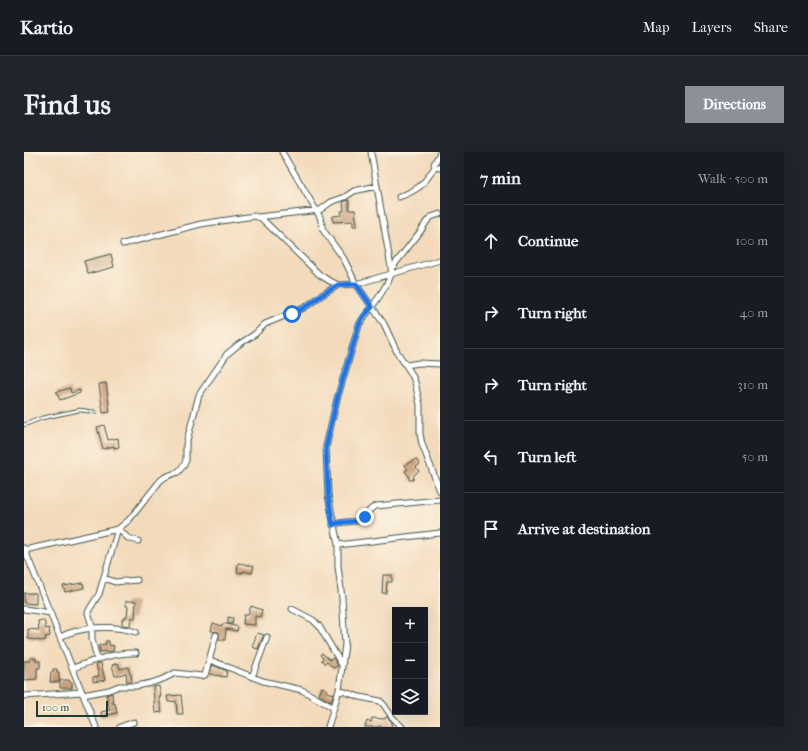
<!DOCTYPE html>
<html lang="en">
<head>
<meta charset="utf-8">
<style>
  :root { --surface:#171b24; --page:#20242c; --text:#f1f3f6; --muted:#9ea1a6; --line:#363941; --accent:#8c9099 }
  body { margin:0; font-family:"IM FELL French Canon",serif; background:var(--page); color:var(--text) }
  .controls { position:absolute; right:12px; bottom:12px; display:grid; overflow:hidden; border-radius:0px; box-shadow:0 4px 16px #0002 }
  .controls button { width:36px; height:36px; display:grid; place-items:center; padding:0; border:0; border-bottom:1px solid var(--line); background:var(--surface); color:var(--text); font:20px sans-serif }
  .scale { position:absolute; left:12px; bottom:10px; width:72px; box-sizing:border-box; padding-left:4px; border:2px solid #1f3d34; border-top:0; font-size:11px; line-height:14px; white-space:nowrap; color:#1f3d34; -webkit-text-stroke:3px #fcf5e5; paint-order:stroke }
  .stop { position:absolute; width:12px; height:12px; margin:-9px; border:3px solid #1a73e8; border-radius:50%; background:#fff }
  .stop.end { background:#1a73e8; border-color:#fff; box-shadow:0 1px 4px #0008 }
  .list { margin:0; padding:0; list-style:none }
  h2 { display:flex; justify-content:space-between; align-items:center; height:52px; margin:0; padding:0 16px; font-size:17px }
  h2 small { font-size:13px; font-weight:400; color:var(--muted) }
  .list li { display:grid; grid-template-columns:26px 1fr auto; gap:12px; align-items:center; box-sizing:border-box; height:72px; padding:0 16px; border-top:1px solid var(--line) }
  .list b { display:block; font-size:15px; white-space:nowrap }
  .list em { font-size:13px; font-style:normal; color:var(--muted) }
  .icon { flex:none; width:22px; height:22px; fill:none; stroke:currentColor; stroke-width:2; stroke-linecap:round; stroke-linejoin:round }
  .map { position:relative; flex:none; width:416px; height:575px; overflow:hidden; border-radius:0px }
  header { display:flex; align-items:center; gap:24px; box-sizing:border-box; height:56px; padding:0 20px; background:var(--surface); border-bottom:1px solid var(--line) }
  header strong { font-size:19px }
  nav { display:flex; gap:22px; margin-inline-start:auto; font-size:14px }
  .intro { display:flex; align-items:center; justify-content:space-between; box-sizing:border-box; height:96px; padding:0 24px }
  h1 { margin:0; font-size:28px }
  .button { padding:10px 18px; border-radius:0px; background:var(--accent); color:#fff; font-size:14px; font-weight:700 }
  main { display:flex; gap:24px; padding:0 24px }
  aside { flex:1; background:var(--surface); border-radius:0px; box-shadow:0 4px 16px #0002 }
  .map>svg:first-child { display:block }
</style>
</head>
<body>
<header>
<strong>Kartio</strong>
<nav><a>Map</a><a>Layers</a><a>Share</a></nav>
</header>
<div class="intro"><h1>Find us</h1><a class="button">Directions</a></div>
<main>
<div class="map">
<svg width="416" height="575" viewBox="0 0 416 575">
  <rect width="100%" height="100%" fill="#fcf5e5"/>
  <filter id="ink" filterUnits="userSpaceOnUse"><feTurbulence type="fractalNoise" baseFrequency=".025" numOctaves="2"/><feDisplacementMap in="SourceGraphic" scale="8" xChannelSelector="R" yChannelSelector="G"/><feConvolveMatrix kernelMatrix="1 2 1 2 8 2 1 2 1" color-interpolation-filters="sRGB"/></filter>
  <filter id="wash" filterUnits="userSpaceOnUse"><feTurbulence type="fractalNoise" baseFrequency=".012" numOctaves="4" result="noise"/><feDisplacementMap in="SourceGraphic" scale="16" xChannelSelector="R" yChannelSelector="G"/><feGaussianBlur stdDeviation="0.9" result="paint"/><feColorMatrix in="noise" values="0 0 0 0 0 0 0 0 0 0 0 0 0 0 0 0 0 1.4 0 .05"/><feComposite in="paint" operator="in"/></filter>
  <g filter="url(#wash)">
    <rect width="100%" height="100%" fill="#f3dabb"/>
    <g id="blocks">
      <path fill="#c99d78" d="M325,48v10h6l2,16h-4v-5l-20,1v-6l9,-1 -1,-4h3l-1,-9z
        M87,102l3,13 -26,7 -4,-13z
        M82,231l4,29 -7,1 -4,-29z
        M46,236l1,5 9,-3v3l-20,7 -4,-8z
        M80,273l4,15 10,-2 1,9 -5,1v-2l-11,3 -6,-22z
        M392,307l4,5 -4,3 3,4 -5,4 -1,5h-4v-4l-4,-5 3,-2 -3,-4z
        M214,411l16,3 -2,7 -9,-2v2l-6,-1z
        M359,423h9v7h-5l-1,11h-4z
        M59,431l1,5 -19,4 -2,-6z
        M0,441h12v11l-12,-1z
        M102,449h10l-1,17h-4l-1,8 -8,-1v-6h3v-2h2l1,-11h-2z
        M227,454l11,4 -2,7 -5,-1v9l-12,-1 1,-9h4z
        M204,465l5,1 -1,6h-4l10,3 -1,4 -11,-2 -1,11h-6v-8l-8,-1 2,-8 9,3v-2h6z
        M18,468h2l2,9 3,-1 1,8 -5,1 1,3 -7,1v-1l-11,-1v-10l11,1 -1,-9z
        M233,481l7,2 -6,14 -6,-2z
        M82,489h3v4l5,1 -1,5 -13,1 -1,-7 7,-1z
        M298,501l8,7 3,-2 5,8 -5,2 -6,-6 -2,2 -4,-4 2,-2 -3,-3z
        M6,506h6v3h4v7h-3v11l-13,1v-19h6z
        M77,511l4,17 -12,2v-5l6,-1 -3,-12z
        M94,511l2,6 8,-2 2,7h1l1,7 -1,1h-4l-1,-9 -11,3 -3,-11z
        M188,513l15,6 -1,6 -16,-3z
        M29,517h4v3h2v10h-9l1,-10h2z
        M36,528h9v2h3v6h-12z
        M135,534l2,11h-2l3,15 -7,1 -2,-26z
        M298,535l6,3 -1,2 7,2 -3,8 -12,-7z
        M88,541l1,11 2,-1 2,10 -11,2v1l-4,1 -1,-5 9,-2 -4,-15z
        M157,543l2,19h-6l-1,-13 -8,1 -1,-6z
        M362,565h1l5,5 -1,5 -13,-1v1h-13l2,-6 4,1 1,-4 13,1z"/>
    </g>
  </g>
  <g filter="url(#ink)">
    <use href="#blocks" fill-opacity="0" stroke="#3f5548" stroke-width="1"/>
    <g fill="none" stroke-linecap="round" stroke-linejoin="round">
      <g stroke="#3f5548" stroke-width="4.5">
        <path id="lane" d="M0,273l18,-7 38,-8 15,2"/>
      </g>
      <g stroke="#3f5548" stroke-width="7">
        <path id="street" d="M258,0l38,65 3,13 21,29 12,25 28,40 13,28 14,21 4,9 5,23v29l2,10 18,47
          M416,1l-6,11 1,3 5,1
          M375,45c21,-8 24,-12 36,-30
          M234,65l62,-7 11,-8 14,-5 9,-6 23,-5
          M99,92l78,-20 53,-8 7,2 59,57 8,5 10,5 18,-1 84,-24
          M367,117l29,-37 7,-11 4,-4 9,-3
          M382,213l13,-2 21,1
          M309,373c10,-5 19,-2 29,-5 6,-6 6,-11 14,-14l64,-6
          M314,393l102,-12
          M0,396l72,179
          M1,398l93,-21 11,-9 31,-39 5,-4 13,-5 6,-7 2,-5v-16l13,-49 28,-41 11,-9 17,-11 10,-10 39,-16 18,-13 16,-10
          M80,426l11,4 22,-2
          M0,457l27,4
          M268,457l21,11 6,6 23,39
          M36,485c22,-11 53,-12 76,-5
          M73,507l-5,-20v-13l-4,-13 1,-3 10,-16 19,-65 10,9 10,3
          M186,508l53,21 39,9 32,18
          M49,516c20,-7 41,-16 63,-15
          M228,525l15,-40
          M315,538l21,7 20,4 4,4 8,12 10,10
          M59,543l26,-5 10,-4h18l14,-3 12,-4 12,-6 27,3 3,-1 11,-40
          M0,544l58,-4
          M96,575l14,-5
          M304,575l11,-37 6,-46 -3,-46 -4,-32v-21l-10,-50 -2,-48 11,-48 22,-74c4,-7 8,-12 13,-18 8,-11 15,-22 20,-34l-21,-121"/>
      </g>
      <use href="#lane" stroke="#fff" stroke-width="2.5"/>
      <use href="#street" stroke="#fff" stroke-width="5"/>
    </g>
  </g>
  <g fill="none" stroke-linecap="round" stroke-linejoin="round" filter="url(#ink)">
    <path stroke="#1a73e8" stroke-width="5" d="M268,162l12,-6 18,-13 16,-10 18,-1 16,23 -8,9 -5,9 -22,74 -11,48 2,48 5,30c12,-6 24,0 32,-8"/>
  </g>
</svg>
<div class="controls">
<button>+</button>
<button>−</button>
<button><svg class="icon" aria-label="layers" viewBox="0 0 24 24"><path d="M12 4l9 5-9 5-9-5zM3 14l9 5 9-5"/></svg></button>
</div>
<div class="scale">100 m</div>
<div class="stop" style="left:268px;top:162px"></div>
<div class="stop end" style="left:341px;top:365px"></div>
</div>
<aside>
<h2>7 min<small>Walk · 500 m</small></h2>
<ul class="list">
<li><svg class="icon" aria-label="ahead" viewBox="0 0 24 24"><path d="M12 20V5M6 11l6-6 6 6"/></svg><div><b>Continue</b></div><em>100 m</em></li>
<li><svg class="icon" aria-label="right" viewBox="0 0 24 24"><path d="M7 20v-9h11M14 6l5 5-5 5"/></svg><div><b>Turn right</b></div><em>40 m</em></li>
<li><svg class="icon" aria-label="right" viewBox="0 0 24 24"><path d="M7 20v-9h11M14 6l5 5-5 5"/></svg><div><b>Turn right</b></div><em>310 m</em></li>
<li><svg class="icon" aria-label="left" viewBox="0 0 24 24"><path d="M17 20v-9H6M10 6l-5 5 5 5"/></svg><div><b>Turn left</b></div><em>50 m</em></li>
<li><svg class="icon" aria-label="arrive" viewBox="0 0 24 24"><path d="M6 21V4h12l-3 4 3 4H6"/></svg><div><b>Arrive at destination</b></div></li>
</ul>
</aside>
</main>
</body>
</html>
